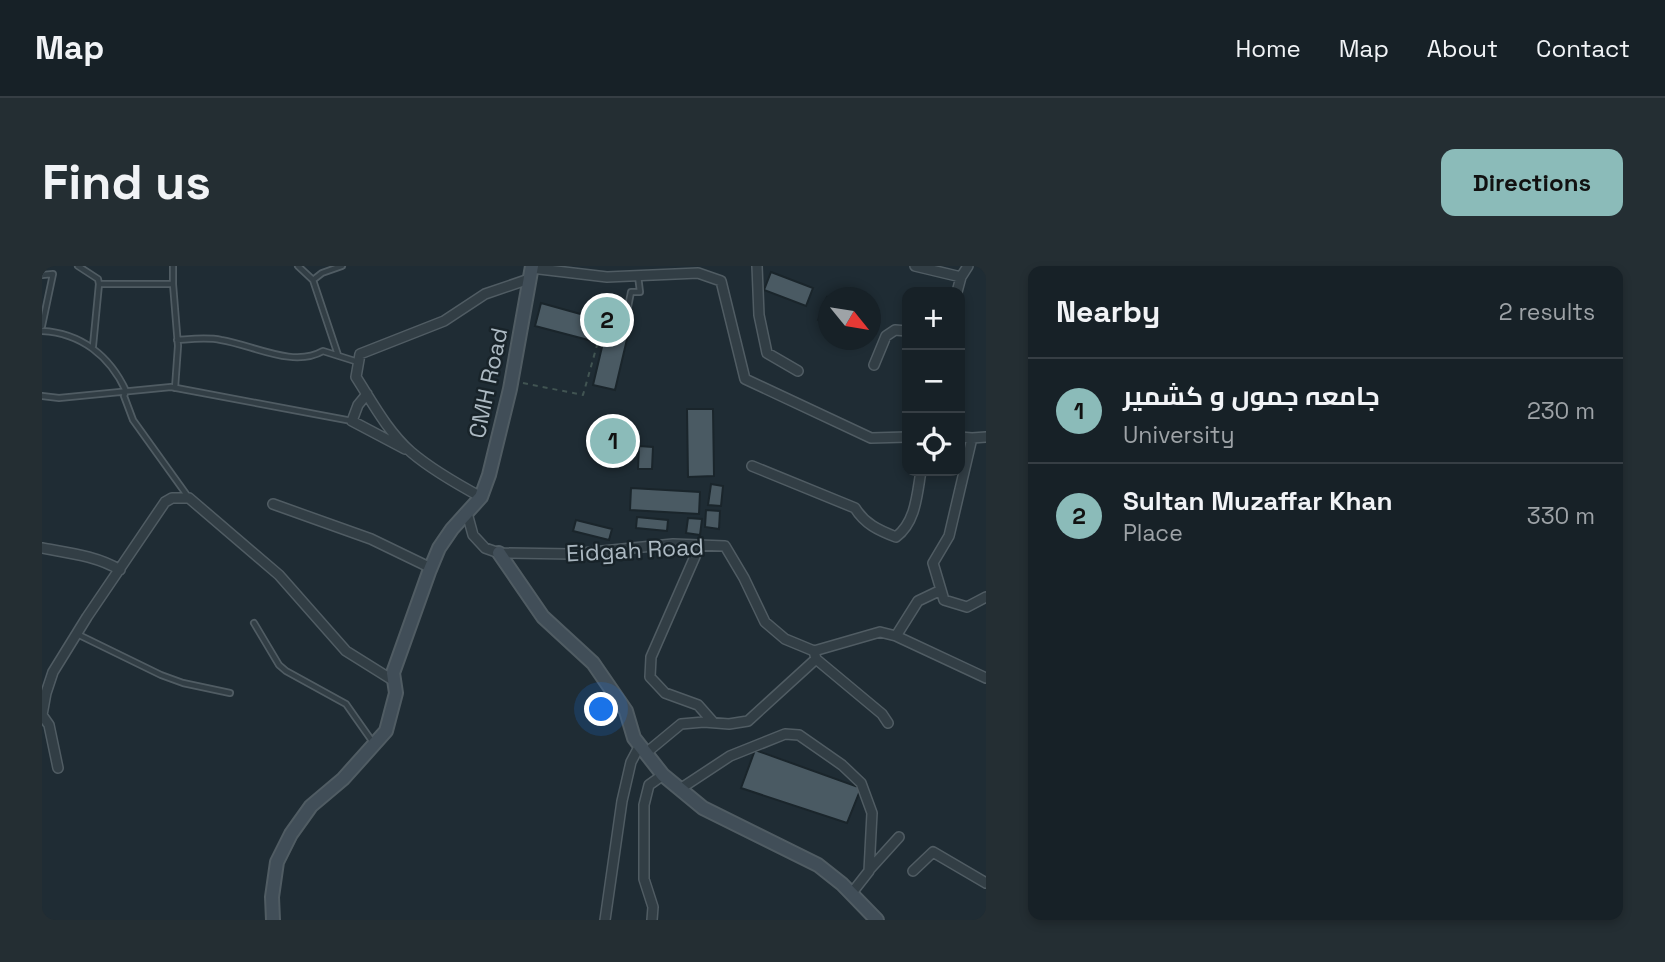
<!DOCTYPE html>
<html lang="en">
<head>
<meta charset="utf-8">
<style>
  :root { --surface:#172127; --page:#242e33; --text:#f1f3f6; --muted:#9ea3a7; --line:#363e44; --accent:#8bbbb9 }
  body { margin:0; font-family:"Space Grotesk",Cairo,sans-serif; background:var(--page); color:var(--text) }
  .controls { position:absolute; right:21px; top:21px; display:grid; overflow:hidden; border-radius:14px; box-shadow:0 4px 10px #0003 }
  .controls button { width:63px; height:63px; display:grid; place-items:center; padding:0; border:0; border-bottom:2px solid var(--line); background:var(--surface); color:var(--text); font:35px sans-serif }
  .compass { position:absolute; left:776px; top:21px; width:63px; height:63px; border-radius:50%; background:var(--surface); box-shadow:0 4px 10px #0003; rotate:120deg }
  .you { position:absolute; left:560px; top:444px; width:24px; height:24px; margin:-18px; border:5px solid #fff; border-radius:50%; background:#1a73e8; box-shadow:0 0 0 10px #1a73e833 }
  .badge { display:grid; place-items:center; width:46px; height:46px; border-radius:50%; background:var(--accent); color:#111; font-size:23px; font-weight:700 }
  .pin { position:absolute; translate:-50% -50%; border:4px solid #fff; box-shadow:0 2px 7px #0006 }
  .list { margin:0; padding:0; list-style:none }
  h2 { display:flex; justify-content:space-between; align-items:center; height:91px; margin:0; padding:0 28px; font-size:30px }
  h2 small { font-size:23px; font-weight:400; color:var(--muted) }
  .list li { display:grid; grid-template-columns:46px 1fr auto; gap:21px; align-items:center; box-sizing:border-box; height:105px; padding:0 28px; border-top:2px solid var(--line) }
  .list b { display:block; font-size:26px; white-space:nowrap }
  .list p { margin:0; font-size:23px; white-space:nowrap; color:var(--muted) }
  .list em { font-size:23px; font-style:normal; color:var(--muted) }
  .icon { flex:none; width:38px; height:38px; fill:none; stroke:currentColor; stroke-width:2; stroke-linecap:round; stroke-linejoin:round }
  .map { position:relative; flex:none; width:944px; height:654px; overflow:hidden; border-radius:14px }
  header { display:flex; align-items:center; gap:42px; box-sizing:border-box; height:98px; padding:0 35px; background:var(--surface); border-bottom:2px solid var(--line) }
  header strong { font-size:33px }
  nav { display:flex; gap:38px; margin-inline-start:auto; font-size:24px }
  .intro { display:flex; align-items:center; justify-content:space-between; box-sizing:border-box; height:168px; padding:0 42px }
  h1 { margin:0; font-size:49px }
  .button { padding:18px 32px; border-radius:14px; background:var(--accent); color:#111; font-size:24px; font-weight:700 }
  main { display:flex; gap:42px; padding:0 42px }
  aside { flex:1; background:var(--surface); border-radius:14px; box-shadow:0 4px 10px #0003 }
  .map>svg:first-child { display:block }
</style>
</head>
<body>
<header>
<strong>Map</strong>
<nav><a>Home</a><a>Map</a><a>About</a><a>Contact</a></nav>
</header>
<div class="intro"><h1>Find us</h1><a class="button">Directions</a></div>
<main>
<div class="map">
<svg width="944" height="654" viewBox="0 0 944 654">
  <rect width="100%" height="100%" fill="#1f2c34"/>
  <path fill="#4a5a63" stroke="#1a252b" stroke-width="2" d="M729,6l42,16 -7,18 -42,-16z
    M785,31l2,1 -1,26 -10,-4z
    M499,37l61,17 -6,22 -61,-16z
    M564,64l22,5 -13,55 -22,-5z
    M645,143h26l1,67 -26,1z
    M597,180l14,1 -1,22h-14z
    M669,218l12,2 -2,20 -13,-1z
    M589,222l69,4 -1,22 -69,-4z
    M664,244l14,1 -1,18 -14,-2z
    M595,251l31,3 -1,11 -31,-3z
    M646,252l14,1 -2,16 -14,-2z
    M534,254l36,9 -3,11 -36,-9z
    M713,484l106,38 -14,35 -106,-35z"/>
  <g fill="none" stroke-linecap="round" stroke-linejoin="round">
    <g stroke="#505c63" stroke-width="8">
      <path id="lane" d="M36,0l20,13 1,5h74v-18
        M256,0l15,14 25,75
        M0,9l11,-1 -11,52
        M271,14l9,-7 20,-7
        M131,18l5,62 -3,42
        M565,53l2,-8 18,1 4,-20h9l-2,-16
        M0,65c39,2 68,25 84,60l-2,5 9,24 56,78
        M135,74c15,-1 30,-3 44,0 32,5 72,28 102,11l35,11
        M51,80l6,-62
        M0,130l17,2 112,-11 181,34
        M212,357l25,42 7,6 60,33 26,37
        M35,368l84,41 22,8 47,10"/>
    </g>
    <g stroke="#505c63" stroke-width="12">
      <path id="street" d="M715,0l2,49 8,38 31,18
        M873,0l46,11
        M489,2l76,9 91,-4 23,8 24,98 126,59 36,-1
        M915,26l4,-15 7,-11
        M832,99l12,-29 9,-6 12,1
        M325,128l-9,11 -6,16 53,28
        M918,171l12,1 -23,98 -16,27 11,37 23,7 19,-10
        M930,172l14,-1
        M710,200l103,42c10,16 23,22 41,29 20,-15 21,-43 25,-66
        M439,231c-24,-13 -49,-27 -70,-45 -23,-20 -39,-50 -55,-75l4,-23 84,-33 41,-27 44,-15
        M231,238l98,35 60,29
        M425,247l6,22 12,13 14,5 73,1 101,-10 52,2 19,32 21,44 20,17 29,12
        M658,279l-49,112 -1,20 15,16 33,12 15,17
        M0,282c27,5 55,8 78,22
        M854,370l90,42
        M772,385l66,-19 16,4 22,-35 23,-11
        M774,393l66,55 6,9
        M0,449l4,-22 7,-21 34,-55 78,-115 7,-4h17l90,77 67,76 48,30
        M0,449l7,10 9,43
        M604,487l35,-29 23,-2 25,2 19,-3 68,-62 -2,-8
        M638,523l50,-33 55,-22 14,1 43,30 19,18 11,30 -3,58 -18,23
        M828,603l29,-32
        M871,605l20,-19 53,31
        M563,654l17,-119 9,-39 9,-17
        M610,654l1,-13 -9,-28v-74l5,-20 14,-10"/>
    </g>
    <g stroke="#505c63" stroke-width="16">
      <path id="secondary" d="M457,287l44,64 50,46 33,48 8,27 29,37 40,33 115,57 24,19 35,36
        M231,654l-1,-23 5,-35 14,-28 20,-28 32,-27 43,-48 10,-38 -3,-20 36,-101 10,-24 13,-19 29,-32 8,-22 21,-86 22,-123"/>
    </g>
    <path stroke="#415452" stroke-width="2" stroke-dasharray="5 5" stroke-linecap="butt" d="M481,117l60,12 20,-71"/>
    <use href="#lane" stroke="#323e45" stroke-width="4.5"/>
    <use href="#street" stroke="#323e45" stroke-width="9"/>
    <use href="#secondary" stroke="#414e58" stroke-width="12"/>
  </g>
  <g text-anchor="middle" stroke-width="5" stroke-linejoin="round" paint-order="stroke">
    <g font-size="23" fill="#acb9c2" stroke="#182329">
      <text transform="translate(446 117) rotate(-78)" y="8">CMH Road</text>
      <text transform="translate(593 284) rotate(-3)" y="8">Eidgah Road</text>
    </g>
  </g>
</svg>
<div class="controls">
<button>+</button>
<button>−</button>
<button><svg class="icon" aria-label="locate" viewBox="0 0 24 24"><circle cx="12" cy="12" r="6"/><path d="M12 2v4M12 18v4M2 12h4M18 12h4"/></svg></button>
</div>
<svg class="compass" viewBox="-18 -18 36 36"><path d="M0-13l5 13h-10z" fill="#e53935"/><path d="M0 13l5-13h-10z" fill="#9ea3a7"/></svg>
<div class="you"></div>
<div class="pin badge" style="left:571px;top:175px">1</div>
<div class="pin badge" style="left:565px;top:54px">2</div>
</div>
<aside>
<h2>Nearby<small>2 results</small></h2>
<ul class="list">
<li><span class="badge">1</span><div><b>جامعہ جموں و کشمیر</b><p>University</p></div><em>230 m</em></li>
<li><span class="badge">2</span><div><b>Sultan Muzaffar Khan</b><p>Place</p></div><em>330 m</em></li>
</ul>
</aside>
</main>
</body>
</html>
